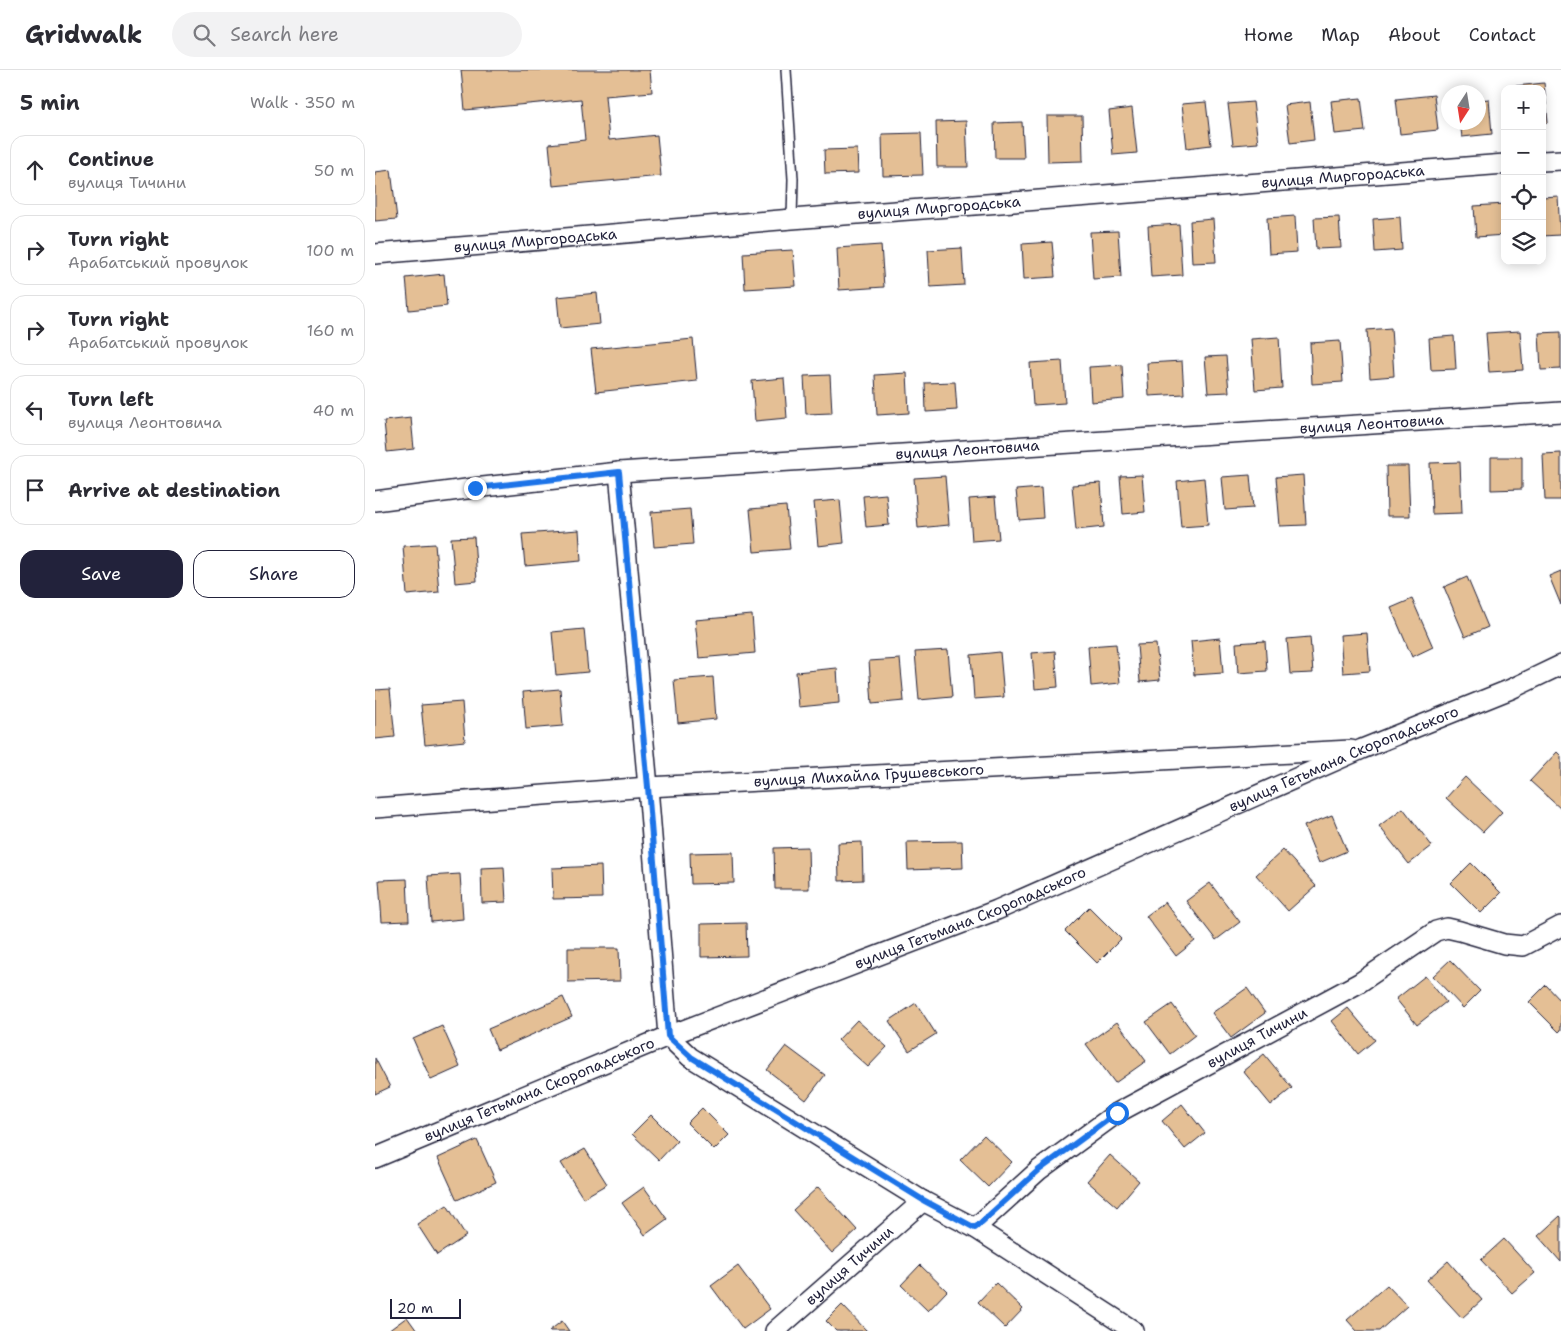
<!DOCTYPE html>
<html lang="en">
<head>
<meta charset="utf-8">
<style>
  :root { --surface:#fff; --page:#f2f2f3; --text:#2b2b33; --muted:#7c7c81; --line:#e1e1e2; --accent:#22223b }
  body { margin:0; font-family:"Shantell Sans",sans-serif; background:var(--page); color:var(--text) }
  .controls { position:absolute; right:15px; top:15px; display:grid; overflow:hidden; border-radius:10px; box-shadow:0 2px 12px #0003 }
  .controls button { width:45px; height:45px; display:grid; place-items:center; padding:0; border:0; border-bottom:1px solid var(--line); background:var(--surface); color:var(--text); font:25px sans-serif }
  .compass { position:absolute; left:1066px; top:15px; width:45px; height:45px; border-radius:50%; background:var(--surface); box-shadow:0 2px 12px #0003; rotate:192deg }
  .scale { position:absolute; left:15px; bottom:12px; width:71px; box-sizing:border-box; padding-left:5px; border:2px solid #22223b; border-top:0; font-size:14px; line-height:18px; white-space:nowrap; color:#22223b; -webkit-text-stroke:4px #fff; paint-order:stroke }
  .stop { position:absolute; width:15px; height:15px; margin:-11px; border:4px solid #1a73e8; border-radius:50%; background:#fff }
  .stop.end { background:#1a73e8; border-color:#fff; box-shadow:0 1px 5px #0008 }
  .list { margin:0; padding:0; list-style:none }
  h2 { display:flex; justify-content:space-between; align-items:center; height:65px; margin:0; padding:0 20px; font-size:21px }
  h2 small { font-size:16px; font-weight:400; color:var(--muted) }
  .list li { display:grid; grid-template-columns:32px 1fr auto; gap:15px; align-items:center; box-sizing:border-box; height:70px; margin:0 10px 10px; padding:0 10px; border:1px solid var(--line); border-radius:15px }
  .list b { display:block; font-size:19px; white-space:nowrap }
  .list p { margin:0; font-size:16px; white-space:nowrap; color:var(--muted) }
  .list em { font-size:16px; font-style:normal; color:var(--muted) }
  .actions { display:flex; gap:10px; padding:15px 20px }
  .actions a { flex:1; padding:11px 0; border:1px solid var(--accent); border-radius:15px; text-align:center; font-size:18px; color:var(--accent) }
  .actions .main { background:var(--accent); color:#fff }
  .icon { flex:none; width:28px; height:28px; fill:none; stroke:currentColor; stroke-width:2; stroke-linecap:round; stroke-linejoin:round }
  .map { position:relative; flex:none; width:1186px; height:1261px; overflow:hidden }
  header { display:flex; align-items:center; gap:30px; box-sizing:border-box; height:70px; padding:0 25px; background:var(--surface); border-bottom:1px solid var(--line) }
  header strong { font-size:24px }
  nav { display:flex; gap:28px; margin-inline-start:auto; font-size:18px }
  .search { width:350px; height:45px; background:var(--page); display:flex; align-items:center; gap:12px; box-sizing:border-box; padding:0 18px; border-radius:28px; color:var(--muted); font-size:19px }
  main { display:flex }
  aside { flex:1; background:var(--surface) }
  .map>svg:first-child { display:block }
</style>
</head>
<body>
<header>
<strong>Gridwalk</strong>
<div class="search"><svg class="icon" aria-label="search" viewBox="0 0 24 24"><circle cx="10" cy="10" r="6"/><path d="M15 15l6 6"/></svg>Search here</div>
<nav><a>Home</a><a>Map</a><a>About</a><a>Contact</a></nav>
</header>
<main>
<aside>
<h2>5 min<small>Walk · 350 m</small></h2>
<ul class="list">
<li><svg class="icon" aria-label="ahead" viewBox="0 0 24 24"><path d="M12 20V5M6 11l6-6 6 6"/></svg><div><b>Continue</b><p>вулиця Тичини</p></div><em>50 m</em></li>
<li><svg class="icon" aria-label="right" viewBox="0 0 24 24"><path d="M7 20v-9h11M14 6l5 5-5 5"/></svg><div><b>Turn right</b><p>Арабатський провулок</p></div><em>100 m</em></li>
<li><svg class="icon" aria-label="right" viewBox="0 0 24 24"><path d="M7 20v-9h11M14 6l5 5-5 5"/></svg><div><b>Turn right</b><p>Арабатський провулок</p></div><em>160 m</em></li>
<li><svg class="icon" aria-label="left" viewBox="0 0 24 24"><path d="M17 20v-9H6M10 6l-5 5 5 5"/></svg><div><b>Turn left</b><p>вулиця Леонтовича</p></div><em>40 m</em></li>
<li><svg class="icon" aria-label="arrive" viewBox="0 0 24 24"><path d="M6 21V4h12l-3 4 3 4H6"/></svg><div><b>Arrive at destination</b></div></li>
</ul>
<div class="actions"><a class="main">Save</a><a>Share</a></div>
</aside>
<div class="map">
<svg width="1186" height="1261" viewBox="0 0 1186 1261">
  <rect width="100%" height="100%" fill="#fff"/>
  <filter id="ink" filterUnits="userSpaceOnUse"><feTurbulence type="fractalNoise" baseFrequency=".02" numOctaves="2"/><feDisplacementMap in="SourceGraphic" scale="10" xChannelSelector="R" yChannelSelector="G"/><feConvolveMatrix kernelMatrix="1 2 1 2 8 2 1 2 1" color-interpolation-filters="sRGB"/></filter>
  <g filter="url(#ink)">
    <path fill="#e4bf95" stroke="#22223b" d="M86,0h189l2,22 -47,4 4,44 48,-5 4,41 -108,10 -4,-42 36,-4 -4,-41 -116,11z
      M1169,13l4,39 -6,1v-34h-27v-3z
      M1059,25l4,35 -38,4 -4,-35z
      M986,28l4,33 -30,3 -4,-33z
      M1114,29l3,35 -30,3 -2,-15h19v-22z
      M831,32l5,43 -24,3 -5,-44z
      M878,32l5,41 -25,2 -5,-41z
      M935,32l4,38 -24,3 -5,-38z
      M757,38l5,45 -24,2 -4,-44z
      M672,46h35l1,45 -35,1z
      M591,51l2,46h-31l-1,-45z
      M647,52l2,36h-29l-1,-35z
      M546,63l2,42 -40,1 -1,-42z
      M482,79l1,24 -33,1 -1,-24z
      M16,100l6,49 -22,2v-49z
      M1183,126l2,39 -18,1v-39z
      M1130,134v31l-29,2 -2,-31z
      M920,146l2,36 -28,2 -2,-36z
      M964,147l2,31 -25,1 -2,-31z
      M1025,147l2,33 -27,2 -2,-33z
      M838,149l3,43 -24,1 -2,-42z
      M804,154l3,51 -31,2 -3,-51z
      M743,161l3,46 -28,2 -3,-47z
      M677,172l3,35 -31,2 -2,-35z
      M506,175l3,42 -45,3 -2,-42z
      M587,178l2,37 -34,2 -2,-37z
      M418,180l3,36 -51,3 -2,-36z
      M69,204l3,32 -38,4 -3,-32z
      M222,223l3,31 -40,4 -3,-31z
      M1016,258l3,48 -24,2 -3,-48z
      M1145,261l3,39 -34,2 -3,-39z
      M1186,262v37l-20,1 -2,-37z
      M1079,266l2,33 -25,1 -2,-32z
      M904,267l3,51 -27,2 -4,-51z
      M318,269l4,42 -101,11 -5,-43z
      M965,271l3,41 -31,2 -2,-41z
      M851,286l3,36 -21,1 -3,-36z
      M687,291l3,42 -32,2 -3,-42z
      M807,291l2,33 -35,2 -2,-33z
      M747,295l2,34 -33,3 -2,-35z
      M532,303l2,40 -32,2 -2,-40z
      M455,305l2,38 -26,1 -2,-38z
      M409,308l3,40 -32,3 -3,-40z
      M580,312l2,28 -31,2 -1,-29z
      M36,348l3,31 -27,3 -3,-31z
      M1186,383v47h-16l-2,-46z
      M1116,387h31v32l-31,1z
      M1085,392l2,51 -30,1 -2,-51z
      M1011,396h22l2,50h-23z
      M767,405l3,37 -22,2 -3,-38z
      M875,405l3,33 -28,2 -3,-33z
      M928,405l3,50 -26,1 -4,-49z
      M570,406l4,49 -31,3 -4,-50z
      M829,408l4,47 -27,2 -4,-46z
      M726,413l3,44 -28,3 -4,-45z
      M666,418l2,30 -24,2 -3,-30z
      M511,424l3,31 -23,2 -3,-31z
      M620,427l4,42 -27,2 -3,-42z
      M465,430l4,43 -26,3 -4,-44z
      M411,436l4,43 -36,3 -4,-43z
      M315,439l3,35 -39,3 -3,-35z
      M204,460l2,31 -56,5 -3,-32z
      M99,467l3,44 -22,2 -4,-45z
      M60,474l4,48 -32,3 -4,-49z
      M1186,501v34l-12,-29z
      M1092,507l21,50 -23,10 -21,-50z
      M1037,529l21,48 -21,10 -21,-49z
      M377,545l3,38 -56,5 -4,-38z
      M209,559l4,43 -32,3 -4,-43z
      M992,563l3,38 -27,2 -3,-38z
      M935,567l3,36 -23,1 -3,-35z
      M845,568l3,35 -29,2 -3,-34z
      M890,571l2,30 -29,2 -2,-30z
      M741,574l4,39 -29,3 -3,-40z
      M781,574l4,36 -20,2 -3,-37z
      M573,580l4,47 -33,3 -4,-48z
      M680,581l3,36 -23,2 -3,-36z
      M625,582l4,45 -30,2 -3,-44z
      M525,589l4,42 -32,3 -3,-43z
      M462,598l2,35 -40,4 -3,-35z
      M338,607l3,42 -38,4 -4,-43z
      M15,619l5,48 -20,2v-49z
      M185,619l3,37 -37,3 -3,-37z
      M87,632l3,39 -40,4 -4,-40z
      M1182,682l4,4v53l-31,-28z
      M1090,707l37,35 -19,20 -37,-34z
      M1028,738l29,38 -23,18 -30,-38z
      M957,745l15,36 -28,12 -15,-37z
      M587,771l1,27 -55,2 -1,-28z
      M487,772l1,38 -24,1 -1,-38z
      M433,777l1,42h-34l-1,-41z
      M908,780l33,36 -28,25 -32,-36z
      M358,782l1,31 -43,1 -1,-31z
      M1096,793l30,30 -20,20 -30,-30z
      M226,796l1,32 -49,1 -1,-31z
      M129,797l2,35 -24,1 -1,-35z
      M85,804l3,45 -32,3 -3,-46z
      M32,809l2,42 -27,1 -3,-42z
      M835,813l30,39 -24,18 -30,-39z
      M790,832l30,39 -19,15 -30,-40z
      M714,837l32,32 -24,24 -32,-32z
      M371,853l1,33 -46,1v-33z
      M193,878h51l1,33 -52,1z
      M1075,890l30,31 -17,17 -30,-32z
      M1050,906l21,26 -29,23 -21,-26z
      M1171,915l15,16v29l-2,2 -30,-30z
      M872,918l18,25 -34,25 -19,-25z
      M188,927l9,20 -75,33 -9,-21z
      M541,933l20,31 -27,17 -20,-30z
      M797,934l23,31 -25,19 -24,-32z
      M973,938l27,32 -17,14 -26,-33z
      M482,950l30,27 -19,20 -30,-27z
      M742,952l29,39 -31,22 -29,-39z
      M67,956l18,41 -29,13 -18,-41z
      M411,976l39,29 -19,25 -39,-30z
      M889,984l28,34 -21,17 -28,-34z
      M0,988l15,29 -15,7z
      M807,1034l23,29 -20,16 -23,-28z
      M327,1038l27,27 -15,15 -27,-27z
      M276,1045l26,26 -18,19 -27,-26z
      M609,1065l28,27 -24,25 -28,-27z
      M102,1070l19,42 -39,18 -19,-42z
      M210,1079l22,35 -24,14 -22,-35z
      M735,1085l29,26 -22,26 -30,-26z
      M269,1117l23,32 -22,16 -23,-32z
      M443,1117l39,43 -25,23 -39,-43z
      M72,1135l19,31 -29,19 -20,-31z
      M1185,1146l1,1v45l-23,-26z
      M1129,1169l31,34 -23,20 -31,-33z
      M1073,1191l34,39 -20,18 -35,-38z
      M545,1195l27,26 -19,20 -27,-26z
      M363,1196l32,43 -27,20 -32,-43z
      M621,1213l27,26 -18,19 -27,-26z
      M1012,1215l20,21 -28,25h-22l-10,-11z
      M467,1235l25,26h-31l-10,-10z
      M32,1247l10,14h-29z
      M187,1251l7,10h-20z"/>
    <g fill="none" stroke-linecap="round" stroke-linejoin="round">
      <g stroke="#22223b" stroke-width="12">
        <path id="lane" d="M411,0l7,109 -1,40"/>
      </g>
      <g stroke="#22223b" stroke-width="22">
        <g id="street">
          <path d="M1167,91l19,-1"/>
          <path id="s1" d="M0,184l417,-35 713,-55"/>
          <path d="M244,402l29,315 20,249 22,21 233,144 52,27 159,103"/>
          <path id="s2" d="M0,431l99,-13 145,-16 942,-60"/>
          <path id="s3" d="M0,738l273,-21 703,-37"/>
          <path id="s4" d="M0,1088l293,-122 329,-126 365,-161 149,-60 50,-24"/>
          <path id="s5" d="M600,1158l64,-58 78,-57 242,-130 77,-52 11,-3 13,3 44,13 19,2 38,-20"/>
          <path id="s6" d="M400,1261l148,-130"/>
        </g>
      </g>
      <use href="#lane" stroke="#fff" stroke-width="9"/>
      <use href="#street" stroke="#fff" stroke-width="19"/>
    </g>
  </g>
  <g fill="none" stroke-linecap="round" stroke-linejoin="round" filter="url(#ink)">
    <path stroke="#1a73e8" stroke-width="6" d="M100,418l144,-16 29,315 20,249 23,21 232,143 52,28 64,-58 78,-57"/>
  </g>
  <g text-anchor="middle" stroke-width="4" stroke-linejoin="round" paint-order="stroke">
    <g font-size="15" fill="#22223b" stroke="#fff">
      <text dy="5" stroke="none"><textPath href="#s1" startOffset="971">вулиця Миргородська</textPath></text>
      <text dy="5" stroke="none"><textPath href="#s1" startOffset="566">вулиця Миргородська</textPath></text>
      <text dy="5" stroke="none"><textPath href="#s1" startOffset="161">вулиця Миргородська</textPath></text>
      <text dy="5" stroke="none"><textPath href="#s2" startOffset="1000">вулиця Леонтовича</textPath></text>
      <text dy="5" stroke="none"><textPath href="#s2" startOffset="595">вулиця Леонтовича</textPath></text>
      <text dy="5" stroke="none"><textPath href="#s4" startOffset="1048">вулиця Гетьмана Скоропадського</textPath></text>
      <text dy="5" stroke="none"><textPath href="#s3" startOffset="495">вулиця Михайла Грушевського</textPath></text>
      <text dy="5" stroke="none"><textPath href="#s4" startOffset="642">вулиця Гетьмана Скоропадського</textPath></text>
      <text dy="5" stroke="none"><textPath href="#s5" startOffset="342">вулиця Тичини</textPath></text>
      <text dy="5" stroke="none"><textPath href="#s4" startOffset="178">вулиця Гетьмана Скоропадського</textPath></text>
      <text dy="5" stroke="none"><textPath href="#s6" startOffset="99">вулиця Тичини</textPath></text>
    </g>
  </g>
</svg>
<div class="controls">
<button>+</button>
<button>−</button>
<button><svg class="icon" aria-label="locate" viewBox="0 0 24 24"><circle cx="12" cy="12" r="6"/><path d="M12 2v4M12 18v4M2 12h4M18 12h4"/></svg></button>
<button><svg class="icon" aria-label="layers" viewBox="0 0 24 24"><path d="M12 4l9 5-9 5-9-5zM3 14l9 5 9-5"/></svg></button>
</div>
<svg class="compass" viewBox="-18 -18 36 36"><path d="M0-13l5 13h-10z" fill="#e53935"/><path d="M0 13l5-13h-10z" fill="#7c7c81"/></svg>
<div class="scale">20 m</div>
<div class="stop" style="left:742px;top:1043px"></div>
<div class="stop end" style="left:100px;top:418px"></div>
</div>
</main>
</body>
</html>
